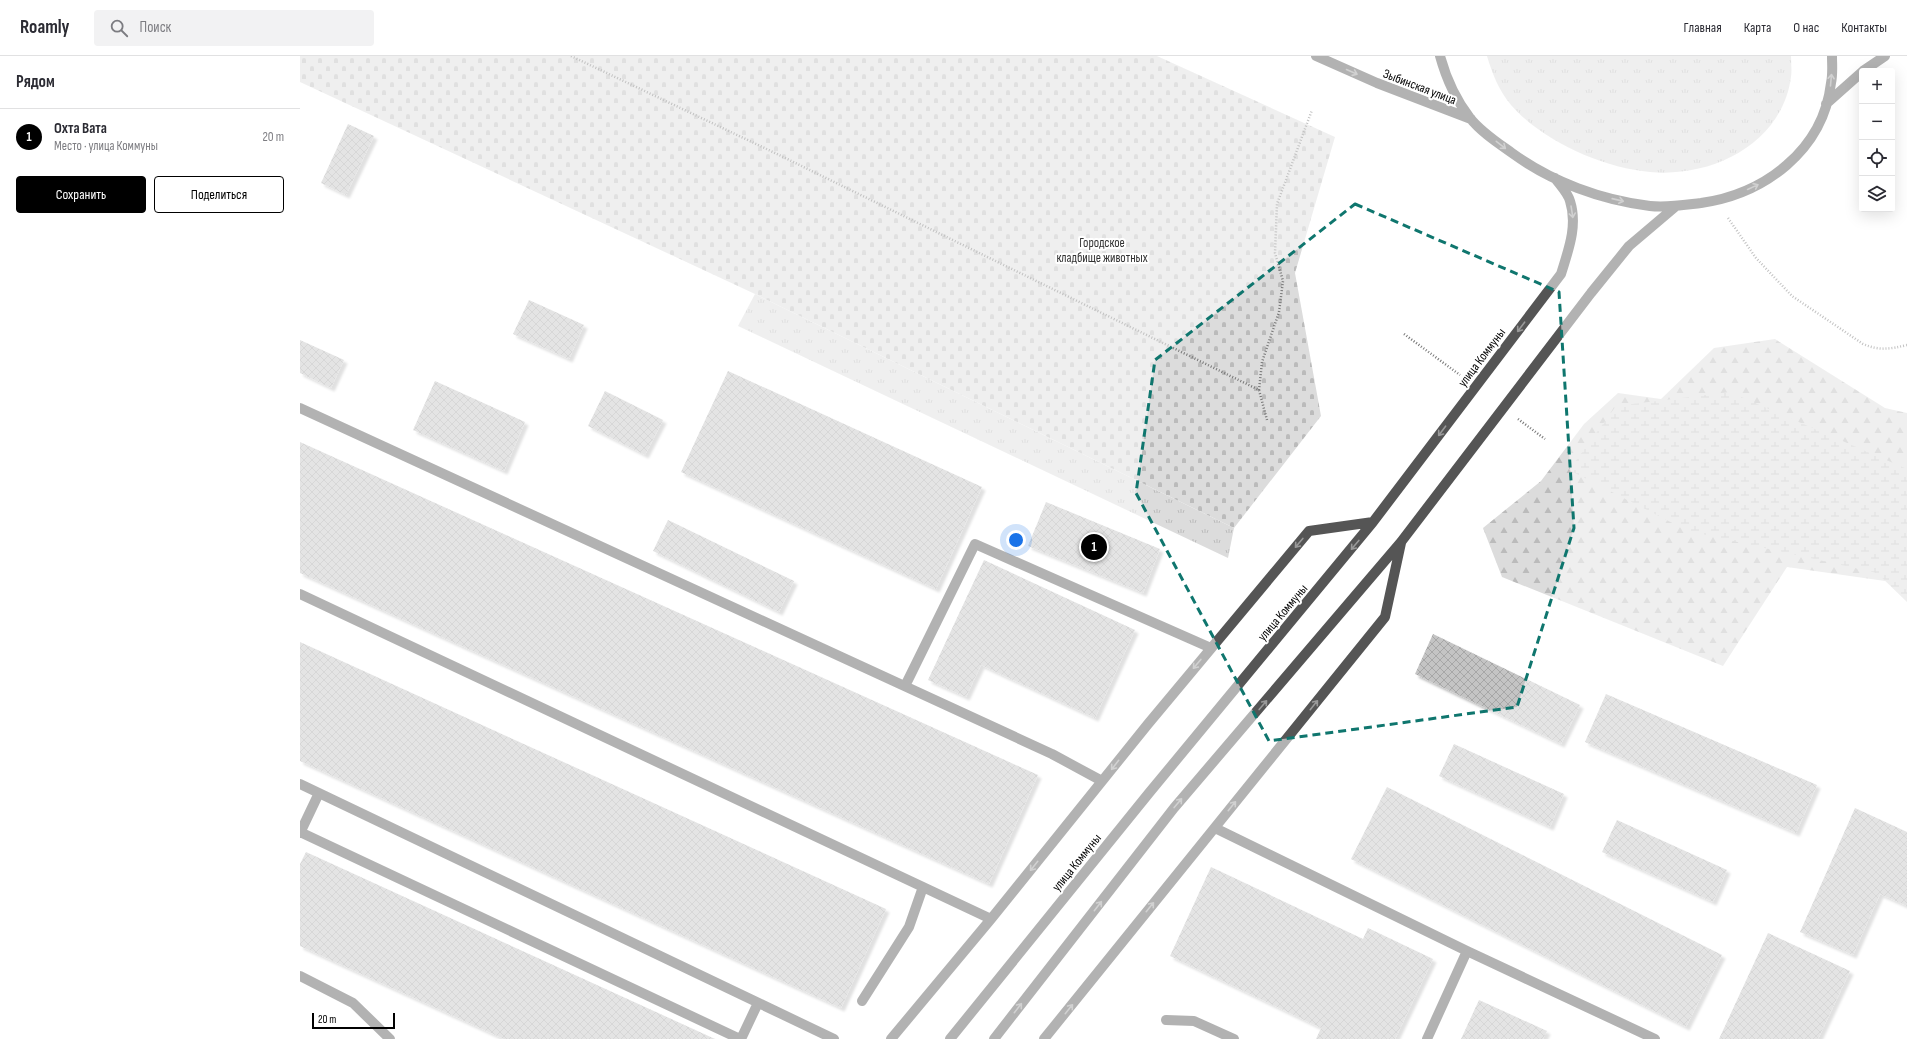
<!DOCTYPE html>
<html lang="ru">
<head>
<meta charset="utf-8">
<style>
  :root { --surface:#fff; --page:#f2f2f3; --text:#2b2b33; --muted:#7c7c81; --line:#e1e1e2; --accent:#000 }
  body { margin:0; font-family:"Sofia Sans Condensed",sans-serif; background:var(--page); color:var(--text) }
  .controls { position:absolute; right:12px; top:12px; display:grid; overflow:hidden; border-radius:4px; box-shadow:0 4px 16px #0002 }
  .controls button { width:36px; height:36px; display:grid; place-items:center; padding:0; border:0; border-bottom:1px solid var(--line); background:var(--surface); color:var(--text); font:20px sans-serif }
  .scale { position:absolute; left:12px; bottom:10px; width:83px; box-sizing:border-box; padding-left:4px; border:2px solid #000; border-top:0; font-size:11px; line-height:14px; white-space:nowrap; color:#000; -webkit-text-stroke:3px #fff; paint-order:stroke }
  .you { position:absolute; left:716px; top:484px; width:14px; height:14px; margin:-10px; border:3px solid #fff; border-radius:50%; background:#1a73e8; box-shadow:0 0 0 6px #1a73e833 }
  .badge { display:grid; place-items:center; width:26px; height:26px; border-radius:50%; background:var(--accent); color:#fff; font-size:13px; font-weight:700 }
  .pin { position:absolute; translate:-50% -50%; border:2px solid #fff; box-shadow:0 1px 4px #0006 }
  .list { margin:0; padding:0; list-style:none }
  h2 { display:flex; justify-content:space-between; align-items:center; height:52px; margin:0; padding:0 16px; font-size:17px }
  h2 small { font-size:13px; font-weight:400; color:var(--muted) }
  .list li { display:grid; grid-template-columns:26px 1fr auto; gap:12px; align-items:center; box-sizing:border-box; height:56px; padding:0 16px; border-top:1px solid var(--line) }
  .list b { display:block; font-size:15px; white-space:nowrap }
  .list p { margin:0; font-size:13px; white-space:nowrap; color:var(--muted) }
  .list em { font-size:13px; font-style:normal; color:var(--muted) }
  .actions { display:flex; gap:8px; padding:12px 16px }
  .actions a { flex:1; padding:9px 0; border:1px solid var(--accent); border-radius:4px; text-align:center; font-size:14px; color:var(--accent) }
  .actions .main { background:var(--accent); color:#fff }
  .icon { flex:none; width:22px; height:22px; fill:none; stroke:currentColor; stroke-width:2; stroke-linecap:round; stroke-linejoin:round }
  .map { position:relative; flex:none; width:1607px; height:983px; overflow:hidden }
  header { display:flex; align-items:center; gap:24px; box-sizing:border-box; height:56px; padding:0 20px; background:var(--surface); border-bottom:1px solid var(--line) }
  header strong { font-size:19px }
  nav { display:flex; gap:22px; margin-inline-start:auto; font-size:14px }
  .search { width:280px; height:36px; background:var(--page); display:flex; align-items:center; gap:10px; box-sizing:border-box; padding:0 14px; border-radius:4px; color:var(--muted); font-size:15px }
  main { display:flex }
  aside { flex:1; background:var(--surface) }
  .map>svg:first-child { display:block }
</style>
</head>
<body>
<header>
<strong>Roamly</strong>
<div class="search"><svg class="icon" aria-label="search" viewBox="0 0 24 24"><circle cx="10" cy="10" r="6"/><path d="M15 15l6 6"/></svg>Поиск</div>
<nav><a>Главная</a><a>Карта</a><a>О нас</a><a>Контакты</a></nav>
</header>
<main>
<aside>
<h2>Рядом<small></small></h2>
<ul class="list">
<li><span class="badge">1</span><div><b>Охта Вата</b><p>Место · улица Коммуны</p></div><em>20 m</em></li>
</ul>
<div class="actions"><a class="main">Сохранить</a><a>Поделиться</a></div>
</aside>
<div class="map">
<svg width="1607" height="983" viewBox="0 0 1607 983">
  <defs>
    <pattern id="grass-tufts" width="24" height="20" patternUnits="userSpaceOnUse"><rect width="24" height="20" fill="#dcdcdc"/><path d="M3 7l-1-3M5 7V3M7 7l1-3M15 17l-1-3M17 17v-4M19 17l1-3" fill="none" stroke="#bbb"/></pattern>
    <pattern id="forest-firs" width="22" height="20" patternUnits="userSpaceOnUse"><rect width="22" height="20" fill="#dcdcdc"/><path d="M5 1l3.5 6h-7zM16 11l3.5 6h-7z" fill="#bbb"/></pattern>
    <pattern id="wetland-marsh" width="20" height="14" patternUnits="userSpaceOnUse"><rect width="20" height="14" fill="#dcdcdc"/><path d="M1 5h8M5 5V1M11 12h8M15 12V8" fill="none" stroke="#bbb"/></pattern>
    <pattern id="cemetery-stones" width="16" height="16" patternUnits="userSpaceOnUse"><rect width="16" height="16" fill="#dcdcdc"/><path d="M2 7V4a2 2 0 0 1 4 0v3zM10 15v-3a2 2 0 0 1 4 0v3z" fill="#bbb"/></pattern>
    <pattern id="building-cross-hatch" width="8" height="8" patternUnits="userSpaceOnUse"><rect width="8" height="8" fill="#c4c4c4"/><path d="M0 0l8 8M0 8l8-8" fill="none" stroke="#a7a7a7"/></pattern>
    <filter id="shadow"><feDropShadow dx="3.5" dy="3.5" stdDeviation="1" flood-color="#0004"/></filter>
  </defs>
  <rect width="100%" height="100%" fill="#fff"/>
  <path fill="url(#grass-tufts)" d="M1187,0h304c0,7 1,14 0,21 -9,67 -79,101 -141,95 -47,-4 -108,-31 -139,-67 -12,-14 -19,-32 -24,-49z
    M455,238l479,234 -6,30 -490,-232z"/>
  <path fill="url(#forest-firs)" d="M1475,283l110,69 22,5v185l-15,-16 -105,-15 -64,99 -221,-89 -19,-49 58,-47 43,-57 34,-31 43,6 53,-51z"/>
  <path fill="url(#wetland-marsh)" d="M1430,336l177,77v133l-30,-29 -189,-42 -119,-61 47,-64z"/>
  <path fill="url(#cemetery-stones)" d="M0,0h857l178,81 -40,136 26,143 -87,112 -479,-234 -455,-212z"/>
  <path fill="url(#building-cross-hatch)" filter="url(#shadow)" d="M48,68l26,12 -28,59 -25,-12z
    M229,244l55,25 -15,34 -56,-25z
    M0,284l44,20 -13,28 -31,-15z
    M428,315l254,116 -46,102 -255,-117z
    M135,325l90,41 -21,49 -91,-41z
    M305,335l58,29 -18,35 -57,-29z
    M0,386l738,333 -49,109 -689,-311z
    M746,446l114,47 -17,44 -115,-47z
    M368,464l126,61 -15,31 -126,-61z
    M684,504l151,70 -40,88 -114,-53 -15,32 -38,-17z
    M1133,578l147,71 -19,39 -146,-70z
    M0,586l586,267 -45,99 -541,-247z
    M1306,638l211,91 -21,48 -211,-91z
    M1154,688l110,50 -14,33 -111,-51z
    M1087,731l335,168 -36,72 -335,-168z
    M1555,752l52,24v74l-27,-12 -27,61 -53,-23z
    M1317,764l110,50 -14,32 -111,-50z
    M6,796l409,187h-211l-204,-93v-82z
    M911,811l152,72 5,-11 65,31 -38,80h-79l5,-11 -151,-72z
    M1468,877l82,38 -32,68h-99z
    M1179,944l68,31 -4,8h-82z"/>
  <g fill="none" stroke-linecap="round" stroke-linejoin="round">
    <path stroke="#777" stroke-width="2.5" stroke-dasharray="1 2" stroke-linecap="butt" d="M271,0l204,97 484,237 8,30
      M1428,162l28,40 36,38 71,48c17,7 27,5 44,1
      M1104,278l56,41
      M959,334l3,-28 17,-50 4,-31 -8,-28 2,-49 35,-94
      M1218,363l27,20"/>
    <path stroke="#555" stroke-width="10" d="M1016,0l61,27 94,36
      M1140,0c6,22 16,44 30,62 11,14 28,25 42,35 40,29 89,47 138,53 17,2 34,-1 51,-3 63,-9 122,-52 130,-120 2,-9 1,-18 1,-27
      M1563,15l22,-15
      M1526,48l36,-32
      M0,352l752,346 50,27
      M0,538l691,325
      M605,630l70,-142 236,104
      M0,728l534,255
      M915,772l252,123 188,88
      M0,776l440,207
      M0,777l19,-40
      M0,920l53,27 37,36
      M562,945l47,-74 14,-40
      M866,964l28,1 40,18
      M441,983l17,-36
      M591,983l100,-120 157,-195 161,-193 64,-9
      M650,983l199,-246 224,-271 188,-248c7,-23 17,-48 9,-73 -2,-8 -10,-16 -15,-23
      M694,983l180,-231 227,-266 190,-249 38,-47 46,-39
      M744,983l341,-422 16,-74
      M1127,983l40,-88"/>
  </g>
  <defs><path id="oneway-shaft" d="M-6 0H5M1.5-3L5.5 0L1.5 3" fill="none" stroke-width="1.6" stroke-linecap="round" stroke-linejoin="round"/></defs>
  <g stroke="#999">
    <use href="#oneway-shaft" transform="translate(1052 16) rotate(24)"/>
    <use href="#oneway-shaft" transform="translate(1531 24) rotate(-85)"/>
    <use href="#oneway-shaft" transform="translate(1201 89) rotate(38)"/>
    <use href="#oneway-shaft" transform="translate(1453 131) rotate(-25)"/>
    <use href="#oneway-shaft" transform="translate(1318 144) rotate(13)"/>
    <use href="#oneway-shaft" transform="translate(1272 156) rotate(81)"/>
    <use href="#oneway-shaft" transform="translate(1221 271) rotate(127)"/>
    <use href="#oneway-shaft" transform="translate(1142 375) rotate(127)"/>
    <use href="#oneway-shaft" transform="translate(999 487) rotate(130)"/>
    <use href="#oneway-shaft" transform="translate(1055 489) rotate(130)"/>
    <use href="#oneway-shaft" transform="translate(897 608) rotate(130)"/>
    <use href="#oneway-shaft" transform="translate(963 649) rotate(-50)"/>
    <use href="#oneway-shaft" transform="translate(1014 649) rotate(-51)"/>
    <use href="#oneway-shaft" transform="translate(815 709) rotate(128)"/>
    <use href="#oneway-shaft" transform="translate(878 747) rotate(-50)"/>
    <use href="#oneway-shaft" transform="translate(932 750) rotate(-51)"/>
    <use href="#oneway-shaft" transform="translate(734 810) rotate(129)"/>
    <use href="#oneway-shaft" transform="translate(798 850) rotate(-52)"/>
    <use href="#oneway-shaft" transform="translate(850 851) rotate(-51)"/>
    <use href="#oneway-shaft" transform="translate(718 952) rotate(-52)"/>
    <use href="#oneway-shaft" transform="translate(769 953) rotate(-51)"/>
  </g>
  <path d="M0 0H1607V983H0ZM1055,148l204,88 15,236 -57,179 -248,34 -133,-248 19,-133z" fill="#fff" fill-opacity=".55" fill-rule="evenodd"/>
  <path fill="none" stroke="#0f766e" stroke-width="3" stroke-dasharray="8 5" stroke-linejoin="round" d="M1055,148l204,88 15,236 -57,179 -248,34 -133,-248 19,-133z"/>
  <g text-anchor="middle" stroke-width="4" stroke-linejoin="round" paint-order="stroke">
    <g font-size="13" fill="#000" stroke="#fff">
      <text transform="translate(1120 30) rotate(21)" y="5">Зыбинская улица</text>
      <text transform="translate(1181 301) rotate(-53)" y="5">улица Коммуны</text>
      <text transform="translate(982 556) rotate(-50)" y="5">улица Коммуны</text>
      <text transform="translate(776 806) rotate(-51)" y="5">улица Коммуны</text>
    </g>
    <g font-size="13" fill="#333" stroke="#fff">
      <text x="802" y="191">Городское<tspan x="802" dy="15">кладбище животных</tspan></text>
    </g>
  </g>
</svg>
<div class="controls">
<button>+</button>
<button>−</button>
<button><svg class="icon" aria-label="locate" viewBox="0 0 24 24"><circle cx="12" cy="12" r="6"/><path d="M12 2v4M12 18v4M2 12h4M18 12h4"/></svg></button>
<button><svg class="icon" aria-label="layers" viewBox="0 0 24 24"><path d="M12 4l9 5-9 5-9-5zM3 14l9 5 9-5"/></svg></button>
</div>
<div class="scale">20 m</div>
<div class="you"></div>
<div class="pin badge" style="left:794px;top:491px">1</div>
</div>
</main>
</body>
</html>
